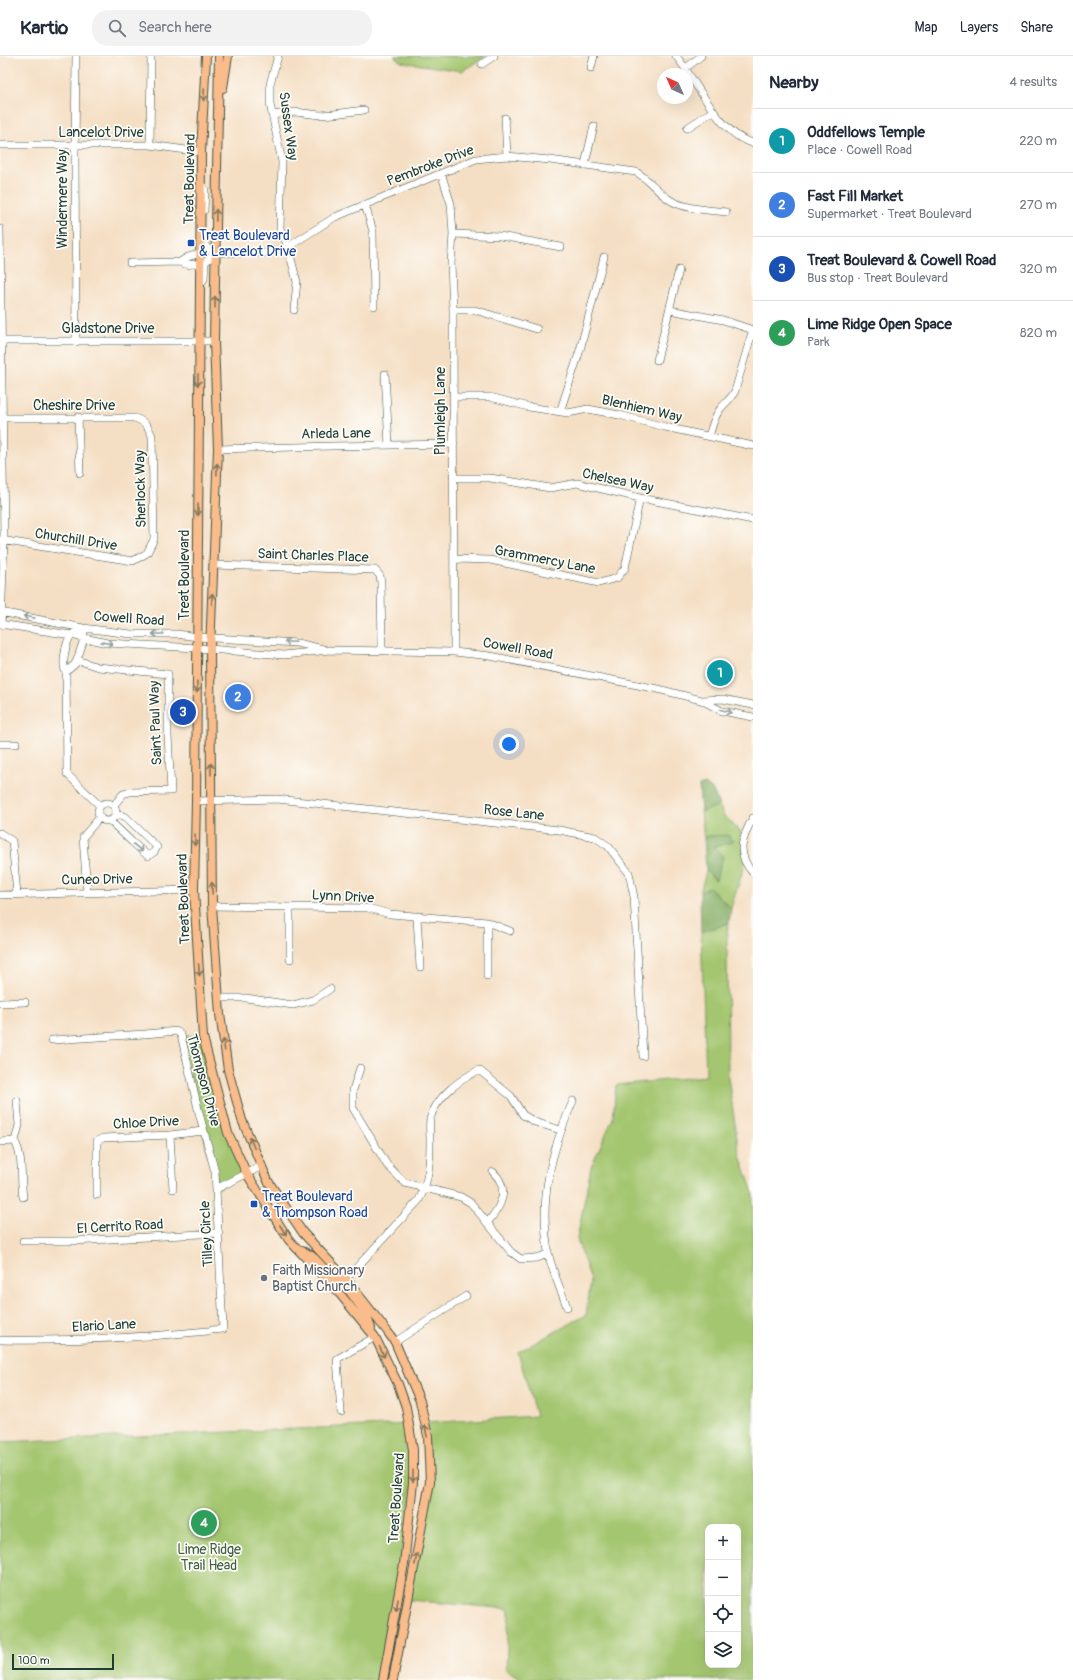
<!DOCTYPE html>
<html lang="en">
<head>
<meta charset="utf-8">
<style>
  :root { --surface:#fff; --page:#f2f2f3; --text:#1f2937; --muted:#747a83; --line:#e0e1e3; --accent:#d93025 }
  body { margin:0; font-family:Pangolin,sans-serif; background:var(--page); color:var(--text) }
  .controls { position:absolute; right:12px; bottom:12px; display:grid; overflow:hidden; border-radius:8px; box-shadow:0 4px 16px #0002 }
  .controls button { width:36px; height:36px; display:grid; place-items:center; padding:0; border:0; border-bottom:1px solid var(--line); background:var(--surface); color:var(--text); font:20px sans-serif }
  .compass { position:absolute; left:657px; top:12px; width:36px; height:36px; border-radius:50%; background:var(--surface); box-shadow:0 4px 16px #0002; rotate:315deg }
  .scale { position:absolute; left:12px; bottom:10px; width:102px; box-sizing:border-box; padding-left:4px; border:2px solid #1f3d34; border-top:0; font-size:11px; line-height:14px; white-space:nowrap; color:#1f3d34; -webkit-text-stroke:3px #fdfcf7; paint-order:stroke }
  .you { position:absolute; left:509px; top:688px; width:14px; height:14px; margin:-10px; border:3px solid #fff; border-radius:50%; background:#1a73e8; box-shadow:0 0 0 6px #1a73e833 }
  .badge { display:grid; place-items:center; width:26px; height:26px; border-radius:50%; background:var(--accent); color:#fff; font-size:13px; font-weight:700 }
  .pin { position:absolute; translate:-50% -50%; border:2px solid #fff; box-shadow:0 1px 4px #0006 }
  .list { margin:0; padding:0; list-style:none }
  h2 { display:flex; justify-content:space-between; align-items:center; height:52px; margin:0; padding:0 16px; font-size:17px }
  h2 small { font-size:13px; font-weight:400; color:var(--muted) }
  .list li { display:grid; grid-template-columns:26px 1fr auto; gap:12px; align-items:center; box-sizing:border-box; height:64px; padding:0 16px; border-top:1px solid var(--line) }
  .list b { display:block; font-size:15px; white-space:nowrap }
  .list p { margin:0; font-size:13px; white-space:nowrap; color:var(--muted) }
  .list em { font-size:13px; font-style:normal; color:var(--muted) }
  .icon { flex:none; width:22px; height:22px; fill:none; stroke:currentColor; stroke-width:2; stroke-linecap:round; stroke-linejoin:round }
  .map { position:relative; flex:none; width:753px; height:1624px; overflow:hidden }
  header { display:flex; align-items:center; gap:24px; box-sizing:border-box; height:56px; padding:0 20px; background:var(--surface); border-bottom:1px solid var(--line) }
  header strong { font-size:19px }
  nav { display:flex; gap:22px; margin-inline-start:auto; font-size:14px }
  .search { width:280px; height:36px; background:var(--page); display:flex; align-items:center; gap:10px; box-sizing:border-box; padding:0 14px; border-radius:16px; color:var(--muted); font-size:15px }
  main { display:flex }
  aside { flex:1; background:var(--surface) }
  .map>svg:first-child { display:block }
</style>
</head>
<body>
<header>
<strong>Kartio</strong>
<div class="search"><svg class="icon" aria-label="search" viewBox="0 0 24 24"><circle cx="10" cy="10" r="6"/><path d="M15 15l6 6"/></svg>Search here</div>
<nav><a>Map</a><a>Layers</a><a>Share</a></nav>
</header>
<main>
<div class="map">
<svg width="753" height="1624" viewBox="0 0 753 1624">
  <rect width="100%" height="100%" fill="#fdfcf7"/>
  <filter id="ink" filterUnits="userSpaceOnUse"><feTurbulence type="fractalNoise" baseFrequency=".025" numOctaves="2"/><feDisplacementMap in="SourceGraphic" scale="8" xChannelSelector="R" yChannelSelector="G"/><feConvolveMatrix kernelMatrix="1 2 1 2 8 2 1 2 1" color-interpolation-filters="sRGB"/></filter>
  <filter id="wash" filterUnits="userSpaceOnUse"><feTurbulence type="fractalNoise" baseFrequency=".012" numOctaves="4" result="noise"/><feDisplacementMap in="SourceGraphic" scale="16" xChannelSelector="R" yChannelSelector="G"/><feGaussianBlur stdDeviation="0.9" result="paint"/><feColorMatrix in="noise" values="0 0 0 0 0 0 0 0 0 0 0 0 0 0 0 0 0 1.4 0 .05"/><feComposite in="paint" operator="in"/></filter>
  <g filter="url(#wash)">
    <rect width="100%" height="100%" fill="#f5dfc4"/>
    <path fill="#a4c670" stroke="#628252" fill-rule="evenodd" d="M394,0h92l-24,15 -61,-9z
      M719,749l5,11 21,20v28l-14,44 -22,-21 -9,6 6,-22 9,9 -2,-34 -6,-10 -3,4 -3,-29h5z
      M729,867l-2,11 1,143 11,75 14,41v487h-229l-18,-10 3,-61 -101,-9 22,-118 -5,-59 111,-7 -18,-64 68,-37 5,-34 -14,-42 14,-72 22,-49 3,-33 90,-9 -5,-144zM708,1471h30v138h-30z
      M181,979l22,2 25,96 19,41 -31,15z
      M409,1368l4,59 -30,197h-383v-238z"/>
    <path fill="#83ab62" stroke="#51744b" d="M705,728l8,6 6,15 -13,6h-5l-2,-25z
      M728,779l5,7 -19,5 9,9 -7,24 -10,-9 -2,-31 3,-4z
      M709,831l22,21 -2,15 -28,9 -1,-39z"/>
  </g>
  <g filter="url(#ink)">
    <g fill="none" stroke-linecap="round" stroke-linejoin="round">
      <g stroke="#3f554a" stroke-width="8">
        <path id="minor" d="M278,0l-8,28v20l12,58 -2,66 8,19 9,35 -3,28
          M676,0c21,25 44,80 77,87
          M482,8l12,-8
          M591,12l3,-12
          M686,12l15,-12
          M272,59l23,-3 25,3 14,-1 30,-4
          M505,62l2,38
          M687,72l26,-17
          M0,89h150l51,7
          M150,89l1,-89
          M585,108l9,-38
          M441,117l10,31 2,30 -2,30 2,46 1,342
          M201,128l4,6 -1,20
          M365,149l8,26 1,75
          M0,173l4,312 -3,83
          M204,178l1,11 7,8h54l22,-6 47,-30 141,-58 31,-3 43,4 86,12c13,7 21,20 34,28 14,9 39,10 56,12
          M453,178l47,2 61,11
          M180,206l8,-5 13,-4
          M130,207l50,-1c6,4 14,2 21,1
          M200,228l4,-5 1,-17 10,-8
          M453,254h22l62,19
          M670,254l53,10 30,10
          M3,285h211
          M76,286l-1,-189 1,-97
          M657,304l22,-90
          M385,318l4,71
          M453,341h37l39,10 39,6 20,-4 31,6 46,12 88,19
          M560,356l20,-62 24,-93
          M78,361l2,56
          M0,362h134c11,3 14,8 18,18l2,103 -7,14 -14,8 -133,-21
          M709,380c3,-9 5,-20 12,-28 5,-6 10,-9 14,-17l18,-62
          M218,393l114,-3 122,-2
          M453,422h37l60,10 27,-5 63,15 113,22
          M455,503l35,1 109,23 18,-5 8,-10 15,-70
          M214,509l161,5 5,6 1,7 1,68
          M0,556l83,16 48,6h46l20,3 100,6 26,6
          M0,568l71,11 36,8 90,5 87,7 45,-5 125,2 36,4 168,33 43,11 21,11 31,6
          M77,604l7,-21 -1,-11c-3,2 -9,4 -12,7 -5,7 -10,30 -5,37l1,102 33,32
          M66,616l9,-8 2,-4 21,7 70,7v62l3,55 -41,1 -7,2 -9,11
          M702,644l21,-1 30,6
          M0,688h16
          M196,745l81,-2 282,31 36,7 13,9 21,27 5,24 9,159
          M98 756a9 9 0 1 1 18 0a9 9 0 1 1-18 0Z
          M753,762c-12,21 -17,36 0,55
          M110,765l22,21 16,14 6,-4 3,-5 -31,-30 -9,-3
          M0,777l12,8 5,53
          M87,836l-4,-55 17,-20
          M0,839l194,-5
          M212,850l156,2 22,6 97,8 23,9
          M290,851v52
          M417,861l3,50
          M487,866v54
          M219,942h27l47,7 20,-5 17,-11
          M0,947l25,-1
          M52,984l93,-6 32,-3 4,4 18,78 16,59 1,17
          M360,1012l-7,22v18l34,57 18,18 56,14 10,6 40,49 10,7 16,-1 11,-4
          M170,1079l3,54
          M15,1085c9,18 5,36 8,56
          M15,1085l4,-16 -2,-24
          M0,1086l15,-1
          M97,1139v-54l6,-3 67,-3 33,-4
          M487,1167c14,-16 24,-34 6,-51
          M23,1185h51l145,-8
          M346,1223l73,-79c10,-19 11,-38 11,-60 0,-6 -1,-15 0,-21 6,-22 29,-39 49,-49l32,26 12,19 12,7 25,8
          M567,1251c-6,-17 -15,-36 -19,-55 -9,-55 3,-100 25,-151
          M212,1274l11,-1 -7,-140 46,-23
          M0,1284c70,1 139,-2 208,-9
          M395,1286l71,-46
          M341,1356l-4,-53 38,-22"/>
      </g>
      <g stroke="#3f554a" stroke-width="10">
        <path id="major" d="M206,0l-5,96 -5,649 -2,89 9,147 25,96 19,41 42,66 51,54 35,43 23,47 8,23 7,43v33l-9,81 -21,116
          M219,0l-5,285 4,108 -8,201 2,256 8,108 8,56 14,50 26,61 35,52 43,46 41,52 8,11 25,59 8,35 2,46 -37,198
          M223,32l5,-32
          M302,1195c4,2 8,3 11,6 10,8 18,26 33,22
          M346,1223l-1,6 21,29 5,14"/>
      </g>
      <use href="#minor" stroke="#fff" stroke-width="7"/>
      <use href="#major" stroke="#f9bc8a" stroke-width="8"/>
    </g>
    <defs><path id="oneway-shaft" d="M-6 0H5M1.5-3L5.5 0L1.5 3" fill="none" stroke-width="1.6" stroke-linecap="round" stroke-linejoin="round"/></defs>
    <g stroke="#81765b">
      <use href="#oneway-shaft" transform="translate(204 39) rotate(93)"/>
      <use href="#oneway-shaft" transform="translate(216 159) rotate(-89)"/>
      <use href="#oneway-shaft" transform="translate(215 246) rotate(-90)"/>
      <use href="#oneway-shaft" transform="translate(198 324) rotate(90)"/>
      <use href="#oneway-shaft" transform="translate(217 413) rotate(-89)"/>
      <use href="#oneway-shaft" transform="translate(198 454) rotate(90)"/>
      <use href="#oneway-shaft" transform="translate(212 543) rotate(-87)"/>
      <use href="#oneway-shaft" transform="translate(197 631) rotate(90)"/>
      <use href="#oneway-shaft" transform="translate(211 713) rotate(-90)"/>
      <use href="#oneway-shaft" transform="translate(195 784) rotate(92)"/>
      <use href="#oneway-shaft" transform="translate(212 832) rotate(-91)"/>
      <use href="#oneway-shaft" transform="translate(199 914) rotate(86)"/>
      <use href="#oneway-shaft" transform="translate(224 989) rotate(-97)"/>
      <use href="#oneway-shaft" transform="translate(252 1087) rotate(-113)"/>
      <use href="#oneway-shaft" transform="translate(283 1174) rotate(57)"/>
      <use href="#oneway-shaft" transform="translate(382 1296) rotate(64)"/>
      <use href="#oneway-shaft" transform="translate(426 1375) rotate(-101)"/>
      <use href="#oneway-shaft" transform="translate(413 1420) rotate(90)"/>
      <use href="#oneway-shaft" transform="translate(416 1503) rotate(-79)"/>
      <use href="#oneway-shaft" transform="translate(397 1549) rotate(100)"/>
    </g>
    <g stroke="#8f9e9a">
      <use href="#oneway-shaft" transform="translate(29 561) rotate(-169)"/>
      <use href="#oneway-shaft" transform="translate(158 578) rotate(-180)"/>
      <use href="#oneway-shaft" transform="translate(290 586) rotate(-177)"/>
      <use href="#oneway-shaft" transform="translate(107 587) rotate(8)"/>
      <use href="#oneway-shaft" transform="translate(726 655) rotate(15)"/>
      <use href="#oneway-shaft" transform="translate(138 792) rotate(40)"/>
    </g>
  </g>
  <g fill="#1a4fb4" stroke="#fdfcf7" stroke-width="1.5">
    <rect x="187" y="183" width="8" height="8" rx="2"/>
    <rect x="250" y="1144" width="8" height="8" rx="2"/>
  </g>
  <circle fill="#6b7280" stroke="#fdfcf7" stroke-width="1.5" cx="264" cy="1222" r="4"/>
  <g text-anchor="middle" stroke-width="3.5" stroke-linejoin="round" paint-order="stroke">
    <g font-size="14" fill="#1f3d34" stroke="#fdfcf7">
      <text transform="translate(289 70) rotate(82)" y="5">Sussex Way</text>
      <text x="101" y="81">Lancelot Drive</text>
      <text transform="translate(430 109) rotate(-21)" y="5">Pembroke Drive</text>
      <text transform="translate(189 123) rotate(-89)" y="5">Treat Boulevard</text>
      <text transform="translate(62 143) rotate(-90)" y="5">Windermere Way</text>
      <text x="108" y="277">Gladstone Drive</text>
      <text x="74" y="354">Cheshire Drive</text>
      <text transform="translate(642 352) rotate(13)" y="5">Blenhiem Way</text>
      <text transform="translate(440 355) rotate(-90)" y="5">Plumleigh Lane</text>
      <text transform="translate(336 377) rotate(-1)" y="5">Arleda Lane</text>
      <text transform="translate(618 424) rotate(12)" y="5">Chelsea Way</text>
      <text transform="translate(140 433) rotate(-91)" y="5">Sherlock Way</text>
      <text transform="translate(76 483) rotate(9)" y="5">Churchill Drive</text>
      <text transform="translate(313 499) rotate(2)" y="5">Saint Charles Place</text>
      <text transform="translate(545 503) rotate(11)" y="5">Grammercy Lane</text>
      <text transform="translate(184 519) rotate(-90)" y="5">Treat Boulevard</text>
      <text transform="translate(129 562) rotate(4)" y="5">Cowell Road</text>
      <text transform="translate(518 592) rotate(10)" y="5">Cowell Road</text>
      <text transform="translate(155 667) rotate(-92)" y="5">Saint Paul Way</text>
      <text transform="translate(514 756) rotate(6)" y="5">Rose Lane</text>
      <text transform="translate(97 823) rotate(-1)" y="5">Cuneo Drive</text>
      <text transform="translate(343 840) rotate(3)" y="5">Lynn Drive</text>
      <text transform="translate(183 843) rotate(-92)" y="5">Treat Boulevard</text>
      <text transform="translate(204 1024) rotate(75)" y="5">Thompson Drive</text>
      <text transform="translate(146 1066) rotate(-3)" y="5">Chloe Drive</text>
      <text transform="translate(120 1170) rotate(-3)" y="5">El Cerrito Road</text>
      <text transform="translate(206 1178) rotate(-93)" y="5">Tilley Circle</text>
      <text transform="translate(104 1269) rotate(-3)" y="5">Elario Lane</text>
      <text transform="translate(396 1442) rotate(-86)" y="5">Treat Boulevard</text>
    </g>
    <g font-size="14" fill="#164399" stroke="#fdfcf7" text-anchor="start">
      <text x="199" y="184">Treat Boulevard<tspan x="199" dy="16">&amp; Lancelot Drive</tspan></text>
      <text x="262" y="1145">Treat Boulevard<tspan x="262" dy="16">&amp; Thompson Road</tspan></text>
    </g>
    <g font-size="14" fill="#5b616d" stroke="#fdfcf7" text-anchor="start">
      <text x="272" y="1219">Faith Missionary<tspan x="272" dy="16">Baptist Church</tspan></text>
    </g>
    <g font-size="14" fill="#405f43" stroke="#fdfcf7">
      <text x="209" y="1498">Lime Ridge<tspan x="209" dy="16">Trail Head</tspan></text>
    </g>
  </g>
</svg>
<div class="controls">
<button>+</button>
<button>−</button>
<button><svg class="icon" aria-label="locate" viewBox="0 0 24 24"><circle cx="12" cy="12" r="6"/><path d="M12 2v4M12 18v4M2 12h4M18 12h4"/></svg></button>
<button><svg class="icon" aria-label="layers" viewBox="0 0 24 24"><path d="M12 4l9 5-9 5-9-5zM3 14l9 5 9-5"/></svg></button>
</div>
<svg class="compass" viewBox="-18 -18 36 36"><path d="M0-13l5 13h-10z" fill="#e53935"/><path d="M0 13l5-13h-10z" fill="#747a83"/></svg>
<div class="scale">100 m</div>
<div class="you"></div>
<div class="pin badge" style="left:720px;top:617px;background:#0f9aa8">1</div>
<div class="pin badge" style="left:238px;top:641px;background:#3f7fe0">2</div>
<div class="pin badge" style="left:183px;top:656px;background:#1a4fb4">3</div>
<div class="pin badge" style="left:204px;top:1467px;background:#2e9e5b">4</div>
</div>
<aside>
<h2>Nearby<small>4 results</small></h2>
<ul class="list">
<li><span class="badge" style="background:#0f9aa8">1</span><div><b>Oddfellows Temple</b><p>Place · Cowell Road</p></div><em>220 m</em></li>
<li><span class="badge" style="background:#3f7fe0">2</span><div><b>Fast Fill Market</b><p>Supermarket · Treat Boulevard</p></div><em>270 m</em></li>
<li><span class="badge" style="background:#1a4fb4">3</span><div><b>Treat Boulevard &amp; Cowell Road</b><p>Bus stop · Treat Boulevard</p></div><em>320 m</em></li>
<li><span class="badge" style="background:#2e9e5b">4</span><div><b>Lime Ridge Open Space</b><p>Park</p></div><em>820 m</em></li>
</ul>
</aside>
</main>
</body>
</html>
